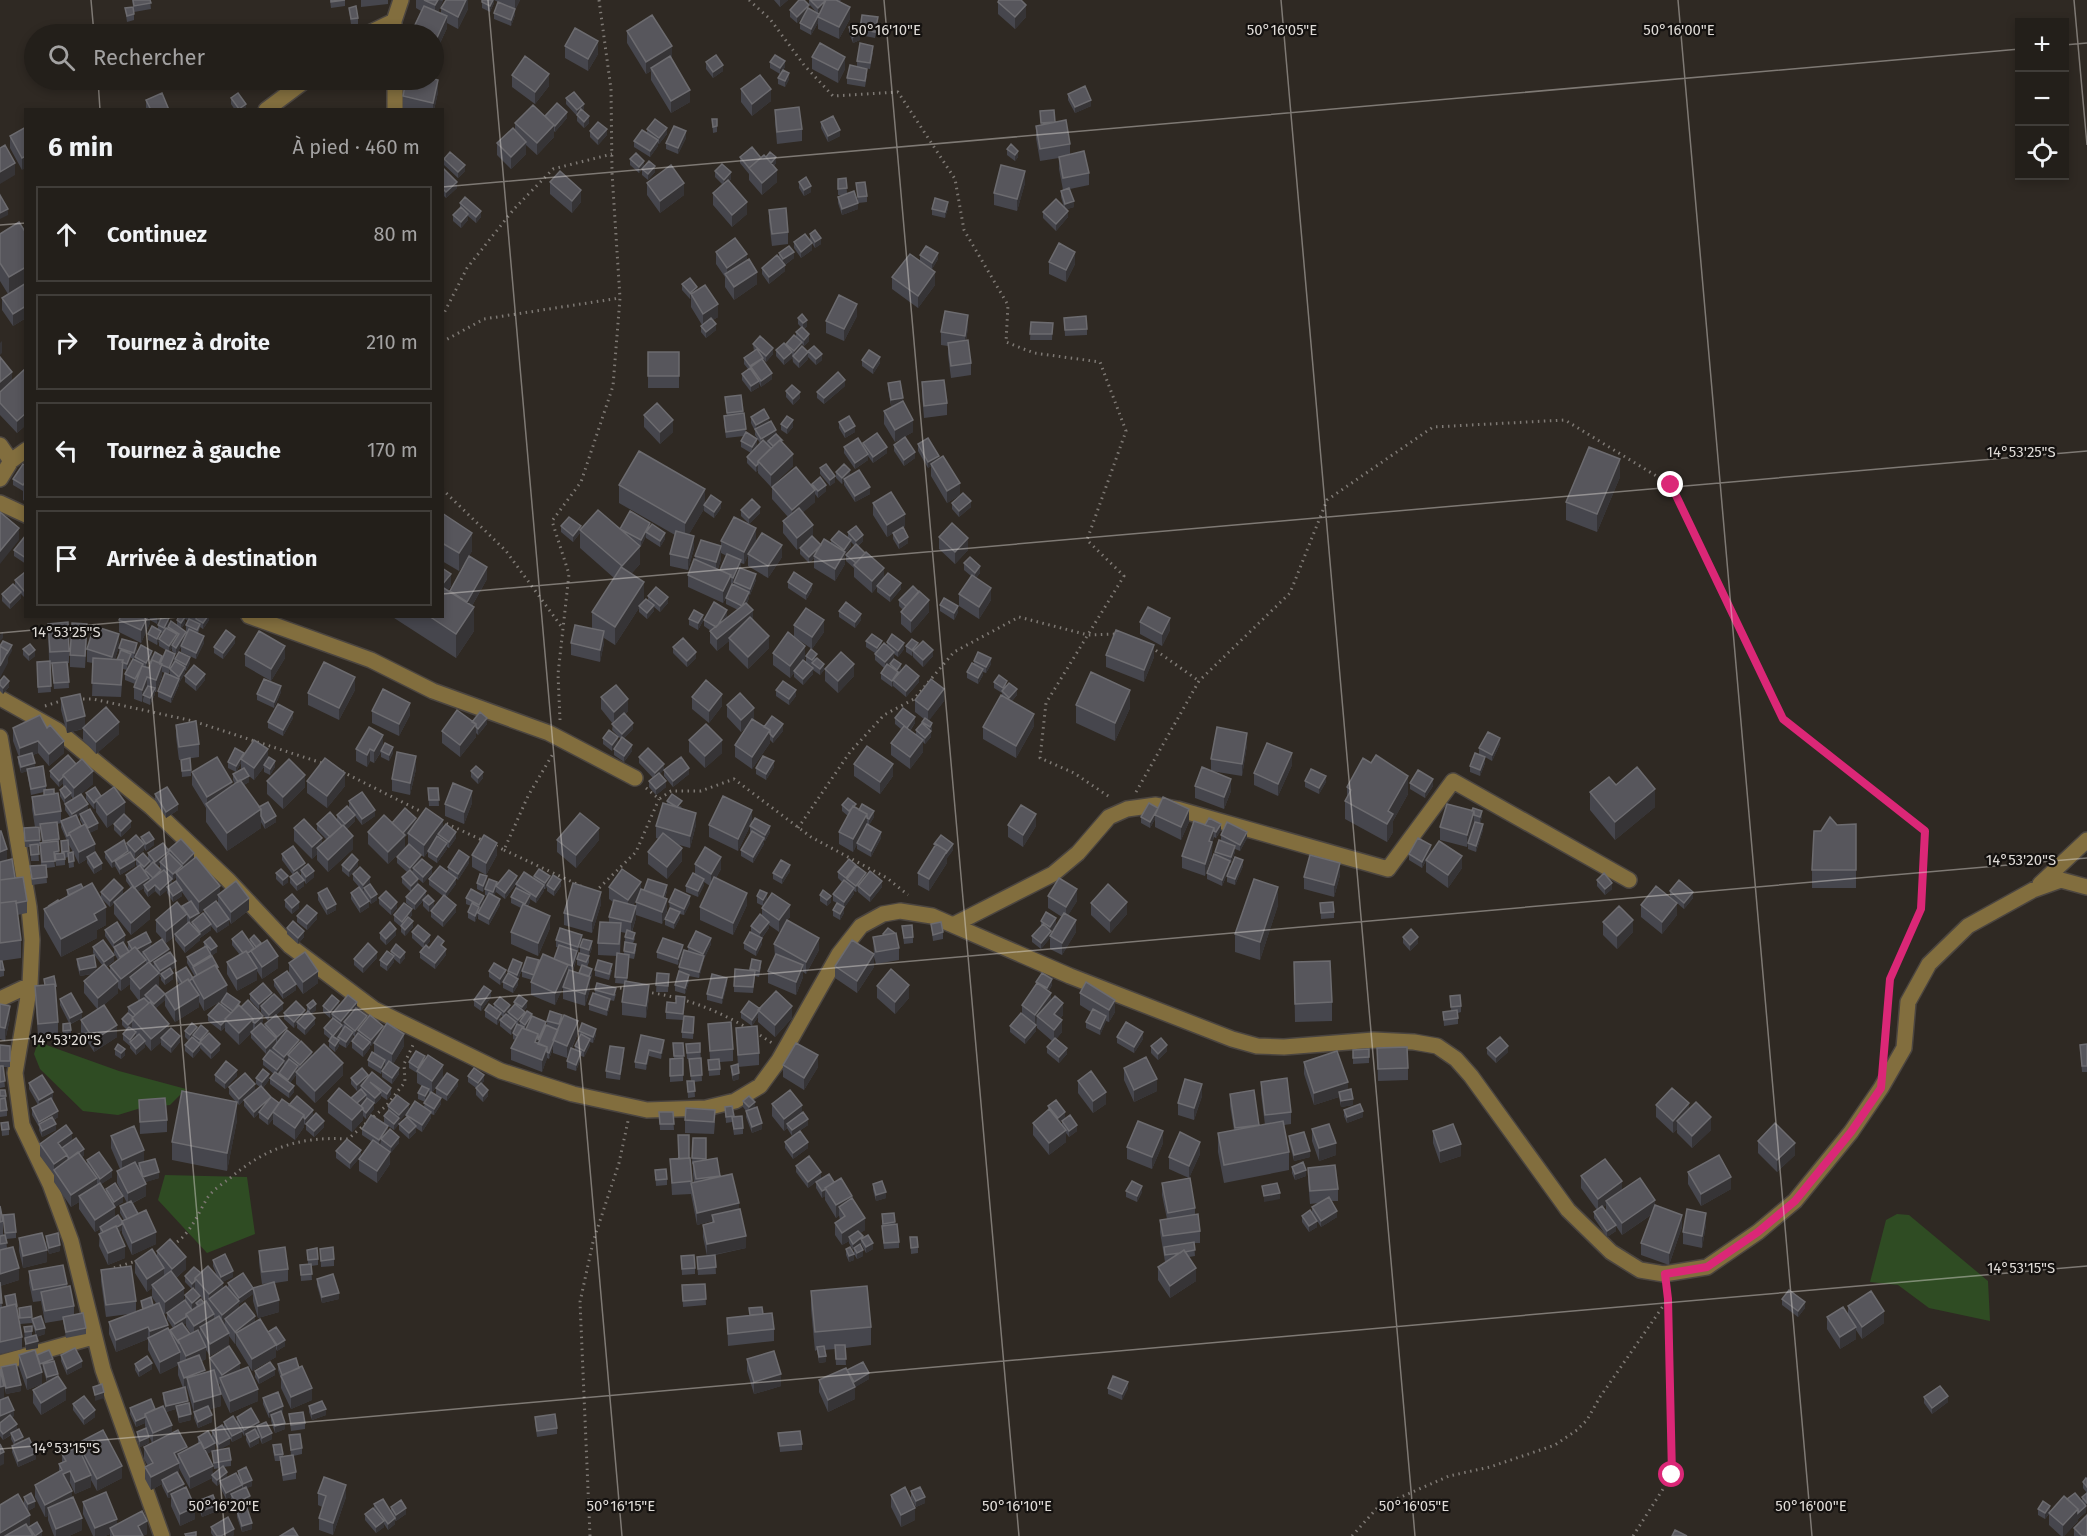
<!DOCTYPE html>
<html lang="fr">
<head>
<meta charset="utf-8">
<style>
  :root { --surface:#231f1a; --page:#2b2723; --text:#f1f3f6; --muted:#a3a2a2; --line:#403d39 }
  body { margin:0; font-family:"Fira Sans",sans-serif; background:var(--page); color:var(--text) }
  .controls { position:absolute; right:18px; top:18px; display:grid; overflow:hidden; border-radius:0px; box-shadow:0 3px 9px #0003 }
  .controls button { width:54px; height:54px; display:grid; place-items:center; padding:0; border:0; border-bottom:2px solid var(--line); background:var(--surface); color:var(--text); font:30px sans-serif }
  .stop { position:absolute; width:18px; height:18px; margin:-14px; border:4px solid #db2777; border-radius:50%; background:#fff }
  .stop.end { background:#db2777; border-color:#fff; box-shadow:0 2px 6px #0008 }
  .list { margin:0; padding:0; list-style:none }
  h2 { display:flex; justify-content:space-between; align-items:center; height:78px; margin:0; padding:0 24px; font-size:26px }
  h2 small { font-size:20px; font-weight:400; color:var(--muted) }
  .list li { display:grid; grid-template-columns:39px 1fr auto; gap:18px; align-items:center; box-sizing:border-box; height:96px; margin:0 12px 12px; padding:0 12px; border:2px solid var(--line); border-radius:0px }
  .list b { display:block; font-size:22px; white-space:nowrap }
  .list em { font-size:20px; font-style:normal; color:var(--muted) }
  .icon { flex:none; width:33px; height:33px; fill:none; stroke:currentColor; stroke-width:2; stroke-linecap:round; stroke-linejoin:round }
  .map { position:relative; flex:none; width:2087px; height:1536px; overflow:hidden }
  .search { position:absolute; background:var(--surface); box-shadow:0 3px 9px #0003; left:24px; top:24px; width:420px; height:66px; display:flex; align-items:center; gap:15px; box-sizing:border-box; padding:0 21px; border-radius:33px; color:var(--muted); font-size:22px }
  .panel { position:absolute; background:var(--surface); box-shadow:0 3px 9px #0003; left:24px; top:108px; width:420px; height:510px; border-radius:0px }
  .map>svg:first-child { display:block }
</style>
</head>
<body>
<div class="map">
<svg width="2087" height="1536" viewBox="0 0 2087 1536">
  <rect width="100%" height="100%" fill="#2f2923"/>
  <path fill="#2f4c23" d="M38,1042l81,29 67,18 -16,16 -29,3 -23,7 -35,-4 -43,-42 -6,-15z
    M165,1175l82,2 8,57 -48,19 -49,-53z
    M1897,1214l12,1 79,66 2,40 -61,-13 -31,-23 -28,-3 16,-62z"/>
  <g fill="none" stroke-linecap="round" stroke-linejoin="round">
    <g stroke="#4b4540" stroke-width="18">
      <path id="minor" d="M367,34l27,-13
        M394,34v-13l7,-21
        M395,80v30
        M266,110l40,-30
        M0,445l11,16
        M0,479l11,-18 15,-11
        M0,503l26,12
        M249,616l122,44 62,31 116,42 86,45
        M0,698l57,32 94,77 77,73 62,66 84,63 127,62 72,23 74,16 59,-2 29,-7 25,-15 19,-26 60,-106 22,-28 22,-12 17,-3 32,5 138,60 162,63 25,7 27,1 90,-7 40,2 23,4 19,13 15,17 97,134 43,42 29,18 24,4 43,-7 51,-35 37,-31 56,-69 30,-44 23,-40 4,-46 21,-38 39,-38 65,-36 28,-10 26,7
        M0,737l29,170 3,33 -2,45 -15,88 7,52 28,59 21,57 32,129 59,166
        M2040,884l47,-44
        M953,925l100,-51 25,-21 31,-36 18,-8 29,-4 21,4 211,60 65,-88 176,99
        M0,999l30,-14
        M0,1363l93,-26"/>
    </g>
    <path stroke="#7e7974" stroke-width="3" stroke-dasharray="1.5 4.5" stroke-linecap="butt" d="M749,0l21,19 34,46 29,31 65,-4 57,87 9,51 44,75 -2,37 28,11 66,9 26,69 -39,109 37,36 -78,127 -6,55 34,15 37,25
      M442,317l25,-49 47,-59 39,-40 59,-15
      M442,342l42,-23 136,-21
      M442,489l64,62 55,75
      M1151,647l48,34
      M77,699h16l100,22 132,43
      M45,706l19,-6
      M560,720l-2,-46 11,-100 -17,-53 29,-39 32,-96 7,-88 -8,-125 -1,-84 -12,-89
      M337,769l87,44
      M646,788l13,11 12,-8h30l33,-12 77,58 76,41 21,17
      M1136,792l63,-111 91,-88 37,-93 106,-73 132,-7 106,65 112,234 142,112 -4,78 -31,70 -5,69
      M441,821l43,20
      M798,828l52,-76 34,-37 30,-16 40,-47 65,-35 69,18 29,-1
      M496,846l8,4 24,-54 26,-44
      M504,850l77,36
      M595,892l41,-40 23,-53
      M620,988l8,1
      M646,992c38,5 71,18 103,37
      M755,1032l17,11
      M172,1245c18,-9 26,-32 36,-48 5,-7 14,-13 21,-18 36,-31 71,-43 119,-40l38,-33 19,-24 -1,-18 9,-19
      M114,1268l22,-7
      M590,1536l-10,-234 13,-60 26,-79 9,-42
      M1352,1536l26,-29 71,-31 41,-9 65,-22 22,-15 10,-10 13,-23 68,-98
      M1633,1536l39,-61 -6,-187"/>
    <use href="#minor" stroke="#826e3e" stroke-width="15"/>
  </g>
  <path fill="#46464d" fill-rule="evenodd" d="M132,0h18l1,9 -17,3v8l-7,2 -2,-14 8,-1z
    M330,0h15v6l-14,2z
    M361,0h27v4l-27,3z
    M416,0h27l-5,12 3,2v-6l27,-8v9l-10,20 -11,-6v5l-12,26 -1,-1v-19h-22v-3l9,-20 -5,-3z
    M494,0v3l-4,9 -8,-4v-6z
    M494,0h26l-5,10v5l-4,11 -17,-7v-6l10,-8z
    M774,0h14l-8,7z
    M809,0h32l-2,2 11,17 -11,20 -21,-10v-6l-7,12 -11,-6v-6l4,-8 -7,8 -7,-6v-7l19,-1 8,4 -8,-9z
    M998,2l28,15 -11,12 -17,-15z
    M349,8l9,10v6l-7,1z
    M878,23l-3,15 -15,-3v5l-7,3 -4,-10v-6l11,7v-5z
    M627,31l45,27 -1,1 19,43 -19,11 -20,-33v-9l-5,3 -19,-31z
    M565,46l33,8 -10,17 -23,-13z
    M873,52l-3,17 -13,-2v-6z
    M812,57l33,12 -7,14 -26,-14z
    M706,62l17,9 -10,7 -7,-9z
    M770,62l15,5 -2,3 6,9 -4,8 -7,-3v-6l2,-4 -10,-6z
    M512,75l37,11 -14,18 -23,-17z
    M867,75l-2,12 -18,-3v-6z
    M741,89l30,12 -19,15 -11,-14z
    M438,92l-4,18h-27l-4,-1v-13z
    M1068,94l23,12 -16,7 -7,-13z
    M231,98l15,12h-11l-4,-6z
    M566,98l18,12 -1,1 6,12 -5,5 -7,-7v-5l-11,-12z
    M146,100l23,10h-23z
    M775,110l27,19v12l-25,3 -2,-22z
    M1040,111l15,11 15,22v10l19,19v12l-19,4 4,18 -7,2 1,8 -12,14 -13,-13v-6l21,-5 -3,-10v-6l2,-1 -4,-21v-11l-19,3 -4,-23v-12l5,-1z
    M545,117l22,1 -12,14 -1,-1v6l-17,18 -11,-10v9l-15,15 -14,-14v-12l18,-12v-8z
    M712,119h5v13l-4,1z
    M821,122l19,14 -12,6 -7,-14z
    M26,127l-4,43 -12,-22v-12z
    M647,129l20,5 -8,10 -1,-1v3l-8,11 -16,-10v-6l13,-8z
    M590,131l17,4 -9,10 -8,-8z
    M686,138l-8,16 -12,-5v-6z
    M1007,149l11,8 -3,4 -8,-6z
    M740,157l21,1 5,-1 10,6 -2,3 3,16 -15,13 -13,-15v-6l-9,-11z
    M444,159l21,12 -7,7 -14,-13z
    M630,159l14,8 -5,6 -9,-8z
    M642,169l13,3 -7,8 -6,-5z
    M442,171l15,17 -11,10 -4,-4z
    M715,171l16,8 -2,2 18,33 -15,13 -19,-22v-12l9,-9 -7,-7z
    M846,178l1,15 11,16 -16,6 -4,-12v-6l5,-2h-5v-16z
    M550,182l31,20 -9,11 -22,-19z
    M799,182l12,10 -7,4 -5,-8z
    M647,183l37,12 -24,18 -13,-18z
    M856,183l11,13v6l-9,1z
    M1025,183l-8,28 -23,-6v-12z
    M26,184v23l-2,-4v-18z
    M460,203l21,14 -5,6 -8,-7v4l-7,8 -8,-7v-6l7,-7z
    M948,208l-3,10 -13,-3v-6z
    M769,210l19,22v12l-16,2 -3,-24z
    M26,233v85l-13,8 -11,-16v-12l6,-4 -8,-13v-47z
    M810,234l11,10 -6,4 -3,-5v7l-11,8 -7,-10v-6l16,-2z
    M716,252l31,8 10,24 -23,16 -9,-13v-10l-9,-13z
    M779,253l15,5 -9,7v6l-16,13 -7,-10v-6l17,-10z
    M920,255l18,4 -6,10 -11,-7 14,23 -17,23 -26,-19v-12l28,-16z
    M1049,262l26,2 -9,18 -17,-8z
    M682,284l15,6 21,27 -5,3 3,10 -10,8 -5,-6v-6l1,-1 -11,-18v-9l-1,1 -8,-9z
    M857,316l-13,25 -18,-8v-12z
    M798,318l9,8 -3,3 5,12 -5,5 -2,-2v3l6,5v-1l14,9 -6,5 -8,-8v2l-9,9 -6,-6 -1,-7v3l-8,7 -8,-9v-6l10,-4v-2l10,-7v-5l5,-5 -3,-3z
    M1064,318l23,11v6l-22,1z
    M1031,322l22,1 -1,17h-22z
    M968,327l-2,14 5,22v12l-20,3 -3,-23v-9l-7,-1v-13z
    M753,344l20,10 -7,8 -3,-3 9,20 -11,8 -2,-4v4l-8,5 -9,-12v-6l6,-5 -4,-5v-6l10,-7z
    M648,352h31v36h-31z
    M0,357l12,24 14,-12v56l-9,8 -17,-18z
    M862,360l18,3 -7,11 -11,-8z
    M922,382l25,21v12l-23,3 -2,-24z
    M888,383l15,19 10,30 -18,10 -11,-18v-13l12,-6 -5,1 -3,-17z
    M845,386l-21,18 -7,-6v-6z
    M786,391l14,7 -7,7 -7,-8z
    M741,395l5,38 11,12 -2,3 5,-5 -5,-8v-4l-4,-8v-6l18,5 13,19 11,25 -22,21 -13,-14v-3l-2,2 -9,-9v-6l4,-4 -10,-6v-6l3,-5 -18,2 -2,-16v-6l3,-1 -2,-18z
    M644,415l29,17 -13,12 -16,-17z
    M839,422l16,10 -10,6 -6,-10z
    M781,424l12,3 -6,7 -6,-4z
    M863,443l24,10 -14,10 -5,-7v4l-13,9 -11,-16v-6l19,-2z
    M918,444l21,15 21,36 -13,8 -16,-27v-10l-3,2 -10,-17z
    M894,445l21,13 -11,8 -10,-15z
    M26,466v36l-3,-2v-9l-10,-6v-6z
    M820,468l15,14 -5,4 -10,-12z
    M836,472l14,4 20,18 -15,8 -11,-17v-4l-2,3 -6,-6z
    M1620,477l-23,55 -31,-12v-18z
    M812,484l14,7 -8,7 -3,-4v8l-12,10 10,25 7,8 11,-2v-3l17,-2v-6l15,9 -5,5 26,31 17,12 -11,13 -13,-10v-5l-5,6 -18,-16v-9l-8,-7v-6l9,-9 -4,-4v4l-6,8v10l-10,17 -21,-13v-10l-5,5 -9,-9v-6l2,-3 -5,5 -14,-17v-12l5,-4 -16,-18v-12l40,-1z
    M619,485l86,18 16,5 -7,10 -10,-7v-2l-15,25 5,14 -6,22 -18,-4v-12l5,-19 -56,-32z
    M873,503l32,23 -18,11 -14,-22z
    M952,503l19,4 -12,10 -7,-8z
    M741,510l19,3 -11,11 -8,-8z
    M442,513l30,38 -13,20 -17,-10z
    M561,526l20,3h39l30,-3 15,13 -5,8 -14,-9v-2l-5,10 -2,-1 1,19 -9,10 13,26h4v-4l20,7 -8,9 -6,-5v4l-7,8 -8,-7v-4l-24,37 -11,-7v5l-4,19 -29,-7v-12l21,-15v-16l22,-34 -34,-30v-15l-7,9 -12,-10z
    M893,533l15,10 -9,6 -6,-10z
    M26,535v29l-12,-8v-6z
    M939,537l29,13 -13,14 -16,-15z
    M756,540l-4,7 30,10 -14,21 -20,-12v-11l-4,9 -3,-1 -1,5 16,12 -6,15 -1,-1v4l-2,5 6,16 16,29 -21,21 -19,-19v-9l-12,10 -7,-8v-12h1l-7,-5v-6l23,-4 -3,4 14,-10 -12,-6v-6l-3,5 -35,-16v-12l7,-16v-3l26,3 -3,10 2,1 7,-14 -6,-3v-12zM739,570l-5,12v3l-3,2v-4l2,1z
    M964,563l16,10 -4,5 15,22 -12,19 -20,-13v-12l12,-18 -7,-6z
    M442,568l9,18 -3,4 2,1 37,-12 -15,27 2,25 -18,27 -65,-42h51z
    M26,574v21l-2,2 -3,-3v4l-11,11 -8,-8v-7l13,-9v-5z
    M788,582l24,8 -6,10 -18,-12z
    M899,600l30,12 -18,21 -10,-9v-12l2,-2 -4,-4z
    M940,605l18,7 -4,8 -14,-9z
    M839,611l22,9 -6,8 -16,-11z
    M121,616h40l-4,8 -7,-4v3l-9,20 -22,-11v-12z
    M179,616h30v4l-6,9 -3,-2 -2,6 6,10 -8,16 -15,-7v-5l-5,7 -4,-3v-3l-3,4 -10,-6v-7l4,-5 -2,-1v4l-4,8 -9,-5v-6l10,-5v-4l11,-1 8,1v-5zM188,618l-2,7v6l1,1 -1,3 -5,-6 4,-6v-4l2,1z
    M689,619l14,2 -5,9 -9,-5z
    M1140,622l30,8 -8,16 -22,-12z
    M48,624l21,27v12h-1l1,25 -15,1 -2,-25h-2l1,28 -13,1 -1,-25 12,-7z
    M794,625l30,7 -12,17 -18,-12z
    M87,636l-2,32 -15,-1v-12z
    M866,641l16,4h5v-3l17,7 -6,8 -4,-3v4l-6,7 2,2v-3l29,18 -13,15 -13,-11v-1l-1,2 -11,-8v-6l3,-5 -9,-8v-7l-9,-6z
    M235,643l-12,16 -9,-6v-6z
    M119,646l-4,13 2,1 2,-6v-6l18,1 -3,10 -3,-1v2l-3,9 7,-9v-3h17l-5,9 2,1 1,-4 12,-4 13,1 -1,2 1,-1v-2l15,4 -4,8 -1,-1v3l-6,10v2l-8,18 -13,-6v-6l12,-16v-3l-1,2 -7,-2v4l-6,16h-1v2l-5,11 -7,-3v-5l-1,5 -8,-3v-12l1,-3 -10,-4v-6l2,-4 -4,-1 -2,28 -29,-1 1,-33 -6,-1v-13z
    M906,646h12l15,10 -10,11 -10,-10v-2l-1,1 -6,-4z
    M673,647l23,11 -9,9 -14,-14z
    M23,649l12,7 -6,5 -6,-6z
    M773,653l32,5 -1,2 8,7v-1l-6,-4v-6l11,2 7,12 -4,5 -7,-5v4l-10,11 -9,-8v-4l-4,5 -17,-13z
    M245,654l40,4 -14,23 -26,-15z
    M1106,655l48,2 -10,25 -38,-15z
    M974,661l17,3 -5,9 -3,-1v3l-5,9 -11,-6v-6l7,-8z
    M825,669l29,7 -16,17 -13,-12z
    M185,676l20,4 -9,11 -11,-9z
    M0,681l9,6 -6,7 -3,-3z
    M994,682l13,3 10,10 -5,6 22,25 -18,32 -33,-19v-12l19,-32v-2l-8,-5z
    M355,690l-16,30 -31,-15v-12z
    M776,690l20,6 -7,9 -13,-9z
    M281,692l-7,16 -17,-8v-6z
    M601,697l27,14 -3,3 8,15 -9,9 8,13 -8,11 -10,-7v-6l7,-10 -9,-9 1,-6 -12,-15z
    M692,697l30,9 -13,17 -17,-14z
    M61,698l24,28 34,8 -23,20 -13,-14v-11l-16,4 -6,-23z
    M915,700l29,1 -15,19 3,9 -1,2v6l-6,7 -2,-2v10l-13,17 -19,-14v-12l10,-14 -6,-5v-6l20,5 -5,8 6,4v-5l6,-6 2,-5 -9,-7z
    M727,705l37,22 19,4 -10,12 -3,-3v3l-18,26 -17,-12v-12l12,-18 -6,5 -14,-15z
    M1076,705l54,3 -15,33 -39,-18z
    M372,711l38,4 -11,21 -27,-13z
    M293,718l-10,18 -15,-8v-6z
    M472,722l15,2 -9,11 -2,-2v4l-16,20 -18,-14v-12z
    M176,725l23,19v13l-20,3 -3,-23z
    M13,728h34l17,25 -15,13 -11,-13 -5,2 2,12 11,19v3l8,5 7,17v12l-4,1 2,15v6h-1l1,9h2v-13h6l-6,-14v-6l9,-4 -5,-7v-6l8,-5 -2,-3v3l-6,5 -5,-8v-6l3,-3v-4l-4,4 -9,-10v-6l43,13 -12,10 7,16 10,19 -9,4 6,19 7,17 -8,5 -7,-11v-4l-8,5 -6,-12 1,15 -5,1 -1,-11 -3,1v7l-9,1 -1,-8h-1l1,9 -9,1 1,15 -15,2 -2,-19 11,-1 -1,-19h-2l1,15h-8l-1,-14h-5l-1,-19 15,-1 1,16h2l-2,-17 -5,1 -3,-18v-12l12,-2v-3l-13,3 -4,-24 -6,2 -3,-10v-6h1l-6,-16zM80,815v5l3,5 -2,1 -4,-9zM69,841v4l4,7 -4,1 -1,-11z
    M618,737l-6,14 -9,-7v-6z
    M689,740l33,13 -17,15 -16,-16z
    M1500,744l-8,17 -7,-4v6l-5,13 -10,-4v-6l9,-12v-6z
    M1247,745l-5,31 -31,-5v-12z
    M383,746l10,7 -4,8 -8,-4v-5l-7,11 -4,-2 -3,6 -11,-6v-12z
    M244,756l24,3 7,8 -5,8 -6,-3v-5l-10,13 -5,-4v6l-5,3 15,22 17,15 -11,7 -4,-7v6l-34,23 -21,-29v-14l-14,-23v-13l40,14 3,-2 -2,-4v-6l8,-5v-6l-5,9 -8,-4v-6z
    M639,757l21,17 6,13 -10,8 -7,-8v-6l4,-3 -14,-15z
    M181,760l10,10v6l-9,1z
    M854,764l39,12 -13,18 -26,-18z
    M1292,765l-14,31 -24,-11v-12z
    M774,767l-8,13 -10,-6v-6z
    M416,769l-6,26 -18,-4v-12z
    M664,770l25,4 -16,13 -9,-11z
    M471,771l12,7 -5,6 -7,-7z
    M267,781l38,6 -22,22 -16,-15z
    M307,781l38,5 -18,22 -20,-15z
    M1305,781l21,1 -7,12 -14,-7z
    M1410,783l23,3 -8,12 -15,-9z
    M1616,785l39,22 -40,33 -25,-30v-18z
    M1195,786l36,5 -7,18 -29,-11z
    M1347,787l61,7 -15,27v11l-6,10 -42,-23v-18l2,-3z
    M428,788h10l1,18h-10z
    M86,793l15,3 24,19 6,12 -10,10 -7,-7v-6l7,-7 -14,11 -11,-16v-4l-2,1 -8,-10z
    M155,794l23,16 -12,8 -11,-18z
    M349,801l26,15 -13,9 -7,-9v5l-8,8 6,20 -25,23 -11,-12v-6l-5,5 -18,-18v-13l28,16 5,-4 -10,-10v-6l20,-4v-5l16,-2 -4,-6z
    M667,801l15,6 -1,1 15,17 -6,23 -14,-4 6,17 -15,18 -19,-15v-12l11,-13 -3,-1v-12l11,-22z
    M472,803l-8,21 -19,-8v-12z
    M1447,804l35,13 -2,6 3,7 -7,22 -8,-3v-6l7,-21 -1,-1 -7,26 -27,-7v-13z
    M842,805l14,3 18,9 -5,8 12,13 -10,19 -14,-8v-5l-4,8 -14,-8v-12l9,-16 -6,-5z
    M1158,808l31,14 -8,18 -26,-13v-8l-5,9 -9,-5v-6z
    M416,821l27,7 13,10 -7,10 -2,-1v2l-10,14 -9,-6v-5l-4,5 -3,-2v4l11,14 -9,10 -9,-8 4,9 8,13 8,4 -5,11 -6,-6v-5l-8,9 -9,-7v-6l5,-5 -9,-9v-6l5,-5 -10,-9v-6l11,-12v-11l-3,3v10l-17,17 -20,-20v-12l24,-9z
    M1194,821l27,9 -5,8 -2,-1 -2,7v10l-7,22 -23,-8v-12z
    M752,822l-14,29 -29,-14v-12z
    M1856,824v64h-44v-18l9,-39 16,-6z
    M1008,825l28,1 -13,21 -15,-10z
    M750,826l20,6 -5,9 -1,-1v4l-11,19 -12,-7v-6l10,-18h-1z
    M0,831l7,29 20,41v12l-10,2 4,25v18l-21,3z
    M1221,835l26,3 -7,13 -5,-2v3l-4,11h-1v4l-8,19 -15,-7v-6l8,-19v-2l6,-12z
    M141,837l13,8 -8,6 -2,-3v2l-9,8 -4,-5 4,13 -15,9 -5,-9 -3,2 -7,-10v-6l22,-4v-5l14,-2z
    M557,840h42l-23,28 -19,-16z
    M934,844l19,6 -6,8v5l-18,28 -11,-6v-12l16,-26z
    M169,849l25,10 26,35 29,16 -18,14 -2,-4v5l-12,8 -6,-7v4l-11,8v2l-15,13 -10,-13v-4l-9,7 -10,-11v-12l26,-12v-2l7,-4 -7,-10v4l-9,6 -6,-9v-3l-7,6 -5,-5 -7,6 -4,-6v-3l-7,4 13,27 -19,16 -17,-21v-11l-4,4 -9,-9v-6l22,2 -5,4 13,-10 -5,-7v-6l12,-8 -2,-2v-6h12v-6l21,-2v2zM160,864v4l3,3 -2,1 -4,-6zM176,877v5l-4,2v-4zM218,899v5l-8,2zM204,910v4l-5,3 -1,-5 1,2z
    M1431,851l-4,7 35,10 -14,20 -22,-16v-11l-4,7 -13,-8v-6z
    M282,854l23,13 9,10 -8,7 -5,-8v-4l-3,2 6,12 -7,5 -7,-8v-6l3,-2 -11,-15z
    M472,855h25l-11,20 -14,-8z
    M469,863l-11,17 -2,-2v6l-10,13 10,15 -13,15 -12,-10v-6l12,-15 -14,-11v-6l19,-7v-5z
    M695,864l26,5 -5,9 31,27 -14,30 -33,-15v-13l10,-21 -6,-4v3l-6,12 -12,-5v-6l9,-12z
    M342,865l16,1 -9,11 -7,-6z
    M1243,866l-8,19 -8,-3v-6z
    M856,867l26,20 -12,15 -12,-10v-2l-2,2 -2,-1v3l-10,14v5l-4,7 -7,-4v-6l4,-7 -4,-2v-7l9,-12 -4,-4v-6z
    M790,871l-8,13 -9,-5v-6z
    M276,873l12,9 -5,4 -7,-7z
    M353,874l17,10 -1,1 8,15 -6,4 -2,-3v6l-9,6 -9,-14v-6l8,-6 -6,-7z
    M1340,875l-6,22 -30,-8v-12z
    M534,876l16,4 11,6 -7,10 -7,-5v-4l-2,2h-1v2l-8,12 -6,-4v3l-2,4 22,22 -12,28 -27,-12v-12l10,-24 -10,-5v-6l5,-9v-4l-11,15 -9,-7v-1l-2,5 6,9 -11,20 -11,-6v-5l-3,8 -7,-4v-6l3,-6 -5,-2v-6l18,-2 -5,14 9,-14 -3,-1v-6l12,-4 37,-7z
    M1597,880l15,9 -7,6 -8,-9z
    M487,882l-4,10 -6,-3v-6z
    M609,887l32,2 3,1 23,1 -2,7 2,13 -5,13 -26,-9v-13l1,-2 -4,5 3,13 -4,14 3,7 -2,4 3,7 -2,9 -5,-1 -2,23 22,16 -3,21 -24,-3v-13l3,-18 -10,-1 2,-27 -19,-1v-12l11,-21v-5l4,-15 -4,-3zM621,932l5,1 -1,4 -1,17h-4z
    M67,890l39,35 -9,5v8l-36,19 -17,-30v-18l23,-13z
    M1670,891l23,7 -9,11 -14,-12z
    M318,893l18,17 -9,5 -9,-15z
    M820,895l11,7 -4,4 -7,-5z
    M757,896l10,3 -3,5 26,13 -3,3 32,30 -13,24 -3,-2v5l-7,18 -28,-12v-12l7,-14 -1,-13 12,-22 -7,10 -10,-7v3l-7,10v6l-6,12 -12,-7v-6l7,-11v-6l11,-10v-8l1,-2 -6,-3z
    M1048,896l29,5 -9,14 8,17 -14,23 -12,-6v-11l-9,11 -9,-7v-6l9,-10v-5l15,4 -5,7v3l11,-18 -14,-9z
    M379,898l18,10 -6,7 -12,-11z
    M285,900l14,8 -7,6 -7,-7z
    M669,902l21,1 -6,12 -4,-1v4l-6,11 -9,-4v-6l5,-10z
    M1091,903l36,11 -17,19 -19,-18z
    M1320,903l14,9v6l-13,1z
    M601,904l-9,29 -28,-8v-12z
    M1278,905l-18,55 -25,-8v-18z
    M1641,905l36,10 -15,19 -21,-17z
    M394,915h18l-2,3 3,9 -8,9 -4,-4v-5l-7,-6z
    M297,916l20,3 -10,11 -10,-8z
    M1603,922l30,10 -16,17 -14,-14z
    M931,924l12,8v7l-10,2z
    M902,926l11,11v6l-9,1z
    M287,928l17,9 -6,7 -11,-10z
    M105,930l20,11 -2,1 7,9 -2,-3v-6l41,10 7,15 -5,3 2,9 -8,6 -4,-5v-3h-1l-1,-3v11l-1,1 7,8 14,-10 -3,-5v-6l17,5 2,-1 -8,-14v-6l17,-10v-5l13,10 -6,4v1l7,13 9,23 13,13 23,16 -2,1 4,4v-3l3,-3 -7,-9v-3l-2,1 -9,-10v-6l22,2 11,13 -7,6 11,16 25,25 31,19 -28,28 -19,-19v-9l-6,8 4,9 -5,6 -19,-14v-6l4,-4 -11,-9v-6l7,-9 -4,4 -15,-16v-5l-12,12 -14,-14v-4l-4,4 -13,-10v-6l13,-11v-3l-17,10 -5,-9v5l-24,15 -10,-16v-6l-9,8 13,22 11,12 -9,11 -10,-8v-3l-10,9 -6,-7v3l-9,8 -6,-7v-2l-7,-6v-6l4,-4 -5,-5v-6l6,-6v-6l11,-6 -9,-12v-5l-9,7 -3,-3v5l-18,15 17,29 -23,15 -13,-20v-12l17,-10 -14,-17v-12l8,-7 -12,2 -3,-11v-6l19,11 6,-5 -9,-12v-6l21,14 -8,6 4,5v-6l8,-6 -4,-7v-4l-9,-13z
    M412,932l18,9 -4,5 3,2 15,-1 2,8 -11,14 -15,-11v-6l3,-4 -11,-10z
    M380,933l16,2 -10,10 -6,-6z
    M873,937l26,11v12l-23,4 -2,-7v10l-17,26 -22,-15v-12l39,-12z
    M1403,937l15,6 -8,8 -7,-8z
    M232,939l18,3v-3l28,29 -16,11 -5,-8v9l-20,11 -10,-17v-12l13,-7 -8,-10z
    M556,940l26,1 -5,12v4l-4,14 6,2 3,-6 -5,-2v-6l3,-6v-6l12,1 -3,8v6l-2,5 5,8 -2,5v9l-5,17 -22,-7v-12l-8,18 -24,-10v-13l1,-2 -10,-3v-6l32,-12 4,-12h-2z
    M711,944l-7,15 -5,19 -10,-2v5l-4,13 -10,-3v-6l4,-13v-5l9,-16v-4z
    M391,951l14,7 -5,6 -6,-5v3l-7,9 -7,-5v-6l11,-6z
    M683,951l-5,14 -21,-7v-6z
    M377,958l-14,15 -9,-8v-6z
    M752,959l9,8 -2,10 -4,-1 -2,17 -19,-1v-6l16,-16z
    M0,961l4,9v6l-4,1z
    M1294,962l38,40v19l-37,1z
    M289,963l29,20 -15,11 -7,-10v6l-13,9 -9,-13v-6l15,-6z
    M522,969l-4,11v5l-5,8 -10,-5v-6l5,-8v-3z
    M595,970h17l-3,10 -14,-4z
    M489,971l17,5 -6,9 -11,-8z
    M657,973l12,1 -1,18h-12z
    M44,979l12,7 -1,6 3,30v12l-20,2 -3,-38v-12l9,-1z
    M1036,982l16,3 -3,6 2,9 12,15 -3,4 2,13 -6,7 11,15 -8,9 -12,-10v-6l5,-6 -15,-13v-4l-1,2v5l-11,13 -15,-12v-6l12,-13v-8l14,-21z
    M727,984l-5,20 -15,-4v-6z
    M877,986l32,12 -14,16 -18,-16z
    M595,990l21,4 -2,7 -4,-1v5l-3,11 -18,-6v-6l6,-10z
    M1080,993l35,19 -6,10 -3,-1 -6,14 -14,-7v-6l5,-10 -11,-7z
    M1450,996l11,10v6l-3,1v11l-14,2 -1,-14 8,-1z
    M491,997l-10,14 -7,-5v-6z
    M685,997l-2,23 -17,-1v-7l10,-9z
    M60,999l22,19 -11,6v13l-8,1v-14l6,-1 -9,-18z
    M514,1002l13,5 -3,4 1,4 21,11 1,-1v-4l15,-1 16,13 -6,15 3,2v-4l4,-9v-6l17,4 -3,8 -3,-1v3l-6,12 -3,-1v2l-5,13 -9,-3v-7l4,-10 -4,7 -14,-5v-5l-4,11 -2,-1 -5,14 -31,-12v-12l4,-8 -2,-1v-6l1,-2 -3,4 -11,-9v-6l3,-3 -2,-2v4l-4,6 -12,-8v-7l9,-2v-4l16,6 4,-5z
    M0,1004l10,14 -5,23 -5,-2z
    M307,1005l9,5 -5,4 4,10 -10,11 -8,-7v-4l-3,4 -10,-9v-6l21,1 2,-2z
    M339,1005l18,3 10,12 16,10 21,16 -11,18 6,10 -7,10 -10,-7v-5l-1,2 -13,-8v-6l6,-7v-10l2,-4 -5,7 -1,-1v3l-7,9 -11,-9v-7l6,-9 -3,5 -2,-2v3l-7,10 -7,-4v2l-4,6 -6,-5v-6l1,-2 -6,-5v-6l8,-9v-3l-2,2 -7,-6v-6z
    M760,1009l32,9 -17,19 -17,-15v-5l-6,9 -11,-8v-6z
    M694,1023l-1,16 -11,-1v-6z
    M708,1024l25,25v12l-13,1v13l-11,1 -1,-16h2z
    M736,1028l23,25v12l-21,2 1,12 -6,2 -2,-9v-6l7,1z
    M197,1030l11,5 12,15 -9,9 -11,-11v-2v4l-7,8 -8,-7v-6l4,-4 -4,-4v-6z
    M641,1035l23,11 -3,13 -12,-3 -3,14 -11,-2v-6z
    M1117,1037l26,2 -9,14 -17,-10z
    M673,1043h10v38l-13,1v-23l4,-1z
    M700,1043l2,38 -8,1 1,15 -7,1 -1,-17h4l-2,-22h2h-4l-1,-15z
    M2087,1044v28h-5l-2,-27z
    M0,1045l10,1v21h-7l2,20 -5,1z
    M1151,1046l16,5 -9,9 -7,-7z
    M1377,1048l31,20v12l-30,1z
    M1487,1048l21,4 -12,11 -9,-9z
    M115,1049l10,6 -4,4 -6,-4z
    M1369,1049v14l-16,1v-14z
    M624,1054l-4,26 -14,-2v-7z
    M425,1059l18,18 -11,16 9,11 -7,11 -3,-1v4l-9,14 -6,-4v4l-7,7 -10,-9v-6l7,-7v-2l18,-8 1,-5 -7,-3v-6l4,-7 -5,-3v-10l-8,-5v-6z
    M1304,1062l44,28 5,15 -12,2 -2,-10 -25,8 -10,-31z
    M783,1065l35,2 -14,23 -21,-13z
    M1124,1068l33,23 -23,11 -10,-22z
    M215,1075l22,1 -12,13 -10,-8z
    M468,1076l16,5 -2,2 6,13 -5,6 -7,-7v-7l-8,-6z
    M368,1077l23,17 -4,6 -6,-4v2l-6,6 -1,-1v6l-8,10 -3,-3v4l-11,12 -24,-19v-12l23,-3 10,-10 -4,3 -6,-7v-6z
    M256,1078l13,2 -6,8 8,9 8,6 10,2 24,11 11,11 -10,10 -8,-7v-6l-1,1 -1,-1v3l-9,13 -22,-16v-5l-5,6 -9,-7v-5l-5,5 -10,-12v-6l-5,5 -2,-3v18l-10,51 -55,-11v-18l64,-40 -7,-8v-7l26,3 5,-3 -4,-3z
    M1078,1081l28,23 -13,9 -15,-20z
    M1261,1082l30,30v12l-7,1 5,27v18l-65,13 -6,-31v-19l16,-3 -4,-24v-12l29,32 6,-1 -4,-31z
    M29,1083l24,15 -1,1 6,18 -4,3 2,10 -14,7 -3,-7v-3l-7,-12v-7l6,-3 -9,-16z
    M458,1086l-11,15 -11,-7v-6z
    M0,1090l6,6 1,14v6l-7,1z
    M1202,1096l-8,24 -16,-5v-12z
    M139,1100l28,20v12l-27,2z
    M1056,1100l4,22 2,2v-3l15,10 -8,6 -3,-4v9l-17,13 -16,-20v-12l15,-12v-5z
    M743,1101l12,7 7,21 -10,4 -6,-16v-6l-3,-4z
    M772,1104l30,10 6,11 -16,11 -5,-8 -3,3 -12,-15z
    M1656,1105l33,4 22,21 -19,18 -15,-15v-4l-4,4 -17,-16z
    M388,1106l21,4 -10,11v3l-5,6 -10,-7v-7l4,-4z
    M732,1106l2,11 9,11v6l-9,1 -2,-13 -6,1 -1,-16z
    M1344,1110l19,7 -16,6 -3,-7z
    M659,1112h14l1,18h-14z
    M685,1120l30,2 -1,12 -29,-1z
    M1,1123l8,6v6l-7,1z
    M362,1129l26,2 11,12 -9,10v11l-13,19 -18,-12v-12l12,-18 -9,-6z
    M1312,1129l24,26 -17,6 -7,-20z
    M1433,1131l28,25 -21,7 -7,-20z
    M111,1136l33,26 15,16 -14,4 1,14 -13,7 23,41 -24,11 -10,-22v-3l-3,2 6,26 -17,7 -9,-19 1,-17 -5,3 -16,-23v-7l-8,5 -17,-25v-7l-14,-19v-12l32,-3 12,14 -2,2 5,7v-4l25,17 -11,7 5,8v-3l17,13 -8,5v10l7,4 2,-1 -4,-7v-7l7,-3 -10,-20v-12l3,-2 -9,-21z
    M1289,1136l21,21 -16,4 -5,-19z
    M693,1138h13v22l14,16 19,33 7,39 -31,7 1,19 -18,1 -1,-12v-6l10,-1 -4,-19v-12l9,-2v-2l-15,4 -6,-31 -19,1 -2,-36 20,-1 2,25h2l-1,-9v-10h-1z
    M1758,1141l37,14 -18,17 -19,-19z
    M785,1142l23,6 -15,11 -8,-11z
    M1163,1143l-11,26 -25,-10v-12z
    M336,1151l25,5 -11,13 -14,-11z
    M1200,1154l-11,24 6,30v7l5,16v12h-6l1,13 -6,1 7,24 -26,17 -12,-18v-13l9,-6 -2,1 -5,-30v-12l7,-1 -5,-24v-12l27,-5 -20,-9v-12z
    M796,1166l25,12 -13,10 -12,-16z
    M1292,1167l14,9 -11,4 -3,-7z
    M1308,1168l30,21v12h-6l5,16 -16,10 -9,-14v-6l7,-4 -9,1 -2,-23z
    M655,1170l12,9v6l-11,1z
    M1688,1172l43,17 -30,17 -13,-22z
    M1581,1176l41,14 33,15 27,22 -13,38 -28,-10v-12l10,-28 -29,20 -6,-9v5l-9,6 -13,-19v-6l3,-2 -16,-22zM1606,1205v7l-3,-5z
    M816,1182h18l18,17 13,31 -5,3 3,5 10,11 -7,4 -5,-10 -1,1 3,12 -6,3 -3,-5v6l-5,2 -3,-7v-6l8,4v-3h-1l-4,-7v-2l-7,4 -7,-10v-12l5,-3 -1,-5 -3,3 -11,-18v-4l-3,2 -6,-10z
    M873,1184l13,14 -10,3 -3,-11z
    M1126,1191l16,1 -5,10 -11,-5z
    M0,1206l3,15v15l2,-1 -2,-20 13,17v6l-10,1 1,9 12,32 -19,6 2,21 4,-1 -1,-10 12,10v6l5,25v12l-22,5v-104l5,-1 -5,1z
    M894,1213l1,12 4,17v6l-15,1 -2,-17v-18z
    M1302,1216l15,11 -8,5 -7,-10z
    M1706,1225l-4,23 -19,-4v-12z
    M46,1236l14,15 -11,3 -3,-12z
    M910,1237l8,10v6l-7,1z
    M19,1238l28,24 -24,6 -4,-17z
    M320,1249l14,10v7l-13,1z
    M307,1250l11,9v6l-7,1 1,14 -11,1 -1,-16 8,-1z
    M157,1251l29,18 -10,9 8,22 -19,14 -3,-2 6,16 2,4v-2l3,-2 -6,-9v-6l18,-13v-5l7,-6 -7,-7v-6l16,-3 17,5 -5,-12v-6l20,17 -11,5 1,6 5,1v-6l25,5 20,-5 -11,1 -3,-21v-12l29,18v12l-13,2 4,29 -21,6 -5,-17v-7l-14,10v4l46,38 -8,5 -1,-2v8l-24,14 -16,-26v-2l-1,1 -6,-8v9l-19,11 -4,-6v9l-4,2 3,12 6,-2 -1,-13 30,12 18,31 -28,12 -10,-22v-6l-4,-6 5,27 -11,3 2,13 -14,6 -4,-10v-5l-7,-25 -2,1 6,31 -12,3 -3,-14 -10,3 -3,-13v-6l20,-5 -5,-13v-10l-18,9 -12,-24v-11l-32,13 -7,-18v-12l20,-8 -23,3 -5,-35v-12l35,31v10l6,-2 -1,-8 12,4 3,-2 -4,-6v-9l-5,4 -12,-19v-12l22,-5zM195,1287v3l10,12 -1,1 -4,-3 -7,-11zM186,1323v3l5,8h-1l-7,-9z
    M681,1256l14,12v6l-13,1z
    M29,1271l38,13v3l7,19v9l12,13v6l-20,4 -3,-18 -18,3 -4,-22 -8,1 -4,-19z
    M317,1279l22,20 -17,4 -5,-18z
    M705,1284l1,21 -23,2 -1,-22z
    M811,1291l60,36v18l-26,3 1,17h-10l-1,-16 -11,1 2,12 -7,1 -2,-13 -2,1 -4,-42z
    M1782,1299l23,9 -7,9 -16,-12z
    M31,1306l1,13 13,15 -9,3 2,11 -12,2 -1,-6 -1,-17 8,4v5l4,-1 -4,-12 -12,1 -1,-16z
    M1848,1306l36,17 -22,16 -6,-9v9l-16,10 -13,-20v-12l21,-3z
    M749,1308l14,6 11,15v12l-46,5 -1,-28 23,-3z
    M19,1355h18l16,6 13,39 -25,15 -8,-12v-13l14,-8 -4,-13 -1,1v14l-15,6 -8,-23z
    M61,1355l21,12 -15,8 -6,-14z
    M747,1359l34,27 -27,8 -7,-23z
    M135,1364l17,5 -13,8 -4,-7z
    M278,1364l34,36 -21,9 -10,-21v-9l-3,-9z
    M1,1367l20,24 -15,3 -5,-21z
    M847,1370l22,9 -14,8v12l-27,13 -9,-20v-12z
    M255,1371l20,4 -16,9 -4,-7z
    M1108,1388h20l-6,12 -14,-6z
    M1924,1397l24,5 -16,12 -8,-11z
    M263,1398l20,14 -2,1 4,16 -10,4 -4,-12v-4l-2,1 -6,-14z
    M0,1400l14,16 -2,1 11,24 13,18 -18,8 -6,-15v-6l2,-1 -3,-6v-4l-8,5 -3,-4z
    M73,1404l22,13 -11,8 -11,-15z
    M309,1406l17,9 -14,5 -3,-8z
    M130,1408l25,1 17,24 15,17 11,-6v-7l17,13 -2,1 6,-1 -7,-13v-6l12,-4v-5h13v-5l22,8 13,14 -10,5 -3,-7v6l-9,5 -4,-8v-5l-2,1 -2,-4v5l-10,5 -2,-4v6l-10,5 11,11v6l-8,1 4,11 11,-1v-6l14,15 -6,2 4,14 -14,7 -5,-9v-3l-5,2 -6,-12v-4l-3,3 -5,-5v-3l-22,11 -11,-21v7l16,44 -15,7 -9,-20v-9l-3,1 -6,-12v-2l-11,6 -6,-11v-12l3,-1 -4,-7v-12l8,-4 -7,-17v-3l-9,4 -6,-13zM212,1451l2,18 7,-1 -8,6 -6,-20z
    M289,1414l16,9v6l-14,2z
    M535,1417l22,11v6l-20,3 -2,-14z
    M137,1432l12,11 -9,4 -3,-9z
    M778,1433l24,11v6l-22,2z
    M289,1435l13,13v6l-9,2 3,16v7l-13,2 -3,-20h-5l-2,-10v-6l10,9v3l8,-2z
    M78,1443l44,35 -25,13 -6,-11v7l-16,7 -5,-11 -2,1 14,46 -13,6h-15l-6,-16v-4l-3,1 -10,-20v-12l24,-13v-8l3,-1v-9l16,-7z
    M2087,1479v14l-4,-5v-6z
    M911,1491l14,12 -9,4 -5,-9z
    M318,1493l28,4 -13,38 -14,-5v-12l3,-11 -4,-2z
    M2087,1493l-1,19 -8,7v2l-14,15h-3l-12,-11v-11l-4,5 -7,-4v-6l12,3 17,-13 15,1v-3z
    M891,1495l24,25 -14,7 -10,-20z
    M24,1497l11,10 -7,4 2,16 12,9h-42l24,-33z
    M198,1501l19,10 -15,6 -4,-10z
    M83,1502l34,22 30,10 -4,2h-33v-2l-5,2h-12l-10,-22z
    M374,1504l17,7v-4l15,7 -10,7 -1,-1v4l-7,6 -4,-6v3l-8,6 -11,-13v-6l9,-5z
    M237,1511l15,18 -10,3 -5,-15z
    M211,1527l23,8 -2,1h-19l-2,-3z
    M2074,1528l13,8h-13z"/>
  <path fill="#363436" d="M438,0l5,1 -8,17v-13z
    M466,0h2v9l-10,20v-12z
    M493,0h1v3l-4,9v-6z
    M515,0h5l-5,10z
    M780,0h8l-8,7z
    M826,0l1,6 -9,8v-6z
    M809,5v6l-12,12v-6z
    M1026,5v12l-11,12v-12z
    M850,7v12l-11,20v-12z
    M515,9v6l-4,11v-6z
    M447,16v12l-12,26v-12z
    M818,17v6l-7,12v-6z
    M860,34v6l-7,3v-6z
    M598,41v13l-10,17v-12z
    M672,46v12l-20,12 -1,-2v3l-5,3v-12z
    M845,57v12l-7,14v-13z
    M785,61v6l-5,7v-6z
    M723,65v6l-10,7v-6z
    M789,73v6l-4,8v-6z
    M549,74v12l-14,18v-12z
    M438,80v12l-4,18h-1v-7z
    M771,89v12l-19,15v-12z
    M690,90v12l-19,11v-12z
    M1091,100v6l-16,7v-6z
    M246,104v6h-7z
    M584,104v6l-7,7v-7z
    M567,112v6l-12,14v-6z
    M589,116v7l-5,5v-6z
    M554,125v12l-17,18v-12z
    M667,128v6l-8,10v-6z
    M607,129v6l-9,10v-6z
    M840,130v6l-12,6v-6z
    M686,131v7l-8,16v-6z
    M658,140v6l-8,11v-6z
    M526,142v12l-15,15v-12z
    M1018,151v6l-3,4v-6z
    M26,156v12l-4,2v-12z
    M776,157v6l-5,6v-6z
    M644,161v6l-5,6v-6z
    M15,163v12l-15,9v-12z
    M465,165v6l-7,7v-6z
    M655,166v6l-7,8v-6z
    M777,170v12l-15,13v-12z
    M1025,171v12l-8,28v-12z
    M731,172v7l-7,7v-6z
    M457,182v6l-11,10v-6z
    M684,183v12l-24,18v-12z
    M811,186v6l-7,4v-6z
    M581,190v12l-9,11v-12z
    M1074,201v6l-9,3v-6z
    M747,202v12l-15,13v-12z
    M948,202v6l-3,10v-6z
    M858,203v6l-16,6v-6z
    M8,209v6l-8,4v-6z
    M481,211v6l-5,6v-6z
    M1068,211v6l-12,14v-7z
    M468,214v6l-7,8v-6z
    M821,238v6l-6,4v-6z
    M812,243v7l-11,8v-6z
    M794,252v6l-11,8v-7z
    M1075,252v12l-9,18v-12z
    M938,253v6l-6,10v-6z
    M747,254v12l-20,12v-10z
    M785,265v6l-16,13v-7z
    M26,267v18l-17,10v-18z
    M757,272v12l-23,16v-13z
    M935,272v13l-17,23v-12z
    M697,287v6l-6,1v4l-1,1v-6z
    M718,304v13l-15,9v-12z
    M857,304v12l-13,25v-12z
    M26,306v12l-13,8v-12z
    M968,315v12l-3,21v-12z
    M807,320v6l-4,3v-6z
    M716,324v6l-10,8v-6z
    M809,334v7l-5,5v-6z
    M2,341v12l-2,2v-12z
    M802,342v6l-8,9v-6z
    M773,348v6l-7,8v-6z
    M792,352v6l-8,7v-6z
    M808,352v7l-9,9v-6z
    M822,354v6l-6,5v-6z
    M880,357v6l-7,11v-6z
    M12,372v12l-12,10v-12z
    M772,373v6l-11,8v-6z
    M845,380v6l-21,18v-6z
    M759,381v6l-8,5v-6z
    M800,392v6l-7,7v-6z
    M903,398v6l-12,2v-6z
    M26,413v12l-9,8v-12z
    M769,418v6l-13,8v-7z
    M673,420v12l-13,12v-12z
    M793,420v7l-6,7v-6z
    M913,420v12l-18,10v-12z
    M855,426v6l-10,6v-6z
    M776,430v6l-15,9v-6z
    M757,439v6l-5,8v-6z
    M887,447v6l-14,10v-6z
    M915,452v6l-11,8v-6z
    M793,454v12l-22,21v-12z
    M868,454v6l-13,9v-6z
    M939,456v6l-8,2v2l-3,2v-6z
    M1620,459v18l-23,55v-18z
    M758,464v6l-2,2v-6z
    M850,470v6l-6,3v2l-2,3v-6z
    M835,476v6l-5,4v-6z
    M960,483v12l-13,8v-12z
    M826,485v6l-8,7v-7z
    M870,487v7l-15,8v-6z
    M705,489v17l-1,-1v4l-19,32v-18z
    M815,490v12l-23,20v-12z
    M971,501v6l-12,10v-6z
    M721,502v6l-7,10v-6z
    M760,507v6l-11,11v-6z
    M905,514v12l-18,11v-12z
    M650,523v6l-4,3v4l-5,10v-6z
    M813,525v12l-16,13v-12z
    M581,526l-1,7 -7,9v-6z
    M19,528v12l-19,24v-13z
    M756,528v12l-12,24v-12z
    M472,533v18l-13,20v-18z
    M665,533v6l-5,8v-6z
    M863,535v6l-7,6v-6z
    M694,536v12l-6,22v-12z
    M908,537v6l-9,6v-6z
    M968,538v12l-13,14v-12z
    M851,540v6l-6,8v10l-10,17v-12l9,-19z
    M782,545v12l-14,21v-12z
    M821,545l-7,11v2l-5,5v-6z
    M640,546v18l-18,20v-18z
    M721,546v13l-5,16v-13z
    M741,560v6l-8,18v-6z
    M980,566v7l-5,6v-6z
    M487,567v12l-23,41v-12z
    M884,568v12l-7,6v1l-5,6v-12z
    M451,574v12l-9,11v-12z
    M756,574v6l-6,15v-6z
    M731,575v12l-8,16v-12z
    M644,582v18l-5,6v2l-24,37v-18z
    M901,583v6l-11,13v-6z
    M812,584v6l-6,10v-6z
    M991,588v12l-12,19v-12z
    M21,592v6l-11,11v-6z
    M749,592v6l-7,14v-6z
    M668,597v6l-8,9v-6z
    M929,600v12l-18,21v-12z
    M654,605v6l-7,8v-6z
    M958,606v6l-4,8v-7z
    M474,607v24l-18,27v-24z
    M727,610v6l-10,18v-7z
    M753,610v12l-24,16v3l-12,10v-12z
    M861,614v6l-6,8v-6z
    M703,615v6l-5,9v-7z
    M148,616h2v7l-9,20v-13z
    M157,616h4l-4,8z
    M208,616h1v4l-6,9v-6z
    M185,617v6l-4,6v-6z
    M169,618v6l-5,10v-6z
    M1170,618v12l-8,16v-12z
    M824,620v12l-12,17v-12z
    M161,631v6l-4,8v-6z
    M604,631v12l-4,19v-12z
    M3,632v6l-3,3v-6z
    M186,632v7l-10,15v-6z
    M119,634v12l-7,23v-12z
    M177,634v6l-5,5v3l-3,4v-6z
    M204,636v7l-8,16v-6z
    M769,636v12l-21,21v-12z
    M235,637v6l-12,16v-6z
    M882,641v6l-5,7v-6z
    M137,643v6l-3,10v-6z
    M904,643v6l-6,8v-6z
    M918,643v6l-5,2v4l-1,1v-6z
    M12,645v6l-4,7v5l-8,15v-12z
    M1154,645v12l-10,25v-12z
    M285,646v12l-14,23v-12z
    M805,646v12l-10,14 -1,-1v2l-4,5v-12z
    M35,650v6l-6,5v-6z
    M933,650v6l-10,11v-7z
    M152,651v6l-6,12v-6z
    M696,652v6l-9,9v-6z
    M894,652v6l-9,10v-6z
    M131,654v6l-4,10v-6z
    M175,654v6l-4,10 -1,-1 -1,5v-6z
    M190,657v6l-4,8v-6z
    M991,658v6l-5,9v-6z
    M162,664v12l-6,16v-12z
    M824,664v6l-4,5v-6z
    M854,664v12l-16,17v-12z
    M901,664v7l-8,9v5l-1,2v-6l5,-8v-3z
    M185,667v6l-6,10v-6z
    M813,668v6l-10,11v-6z
    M983,669v6l-5,9v-6z
    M205,674v6l-9,11v-6z
    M919,676v6l-13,15v-6z
    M147,677v12l-5,13v-12z
    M355,677v13l-16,30v-12z
    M179,679v6l-8,18v-6z
    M9,681v6l-6,7v-6z
    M281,686v6l-7,16v-6z
    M155,688v6l-5,11v-7z
    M944,689v12l-16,21v-12z
    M1017,689v6l-8,9v-6z
    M796,690v6l-7,9v-6z
    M1130,690v18l-15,33v-18z
    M722,694v12l-13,17v-12z
    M628,699v12l-14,13v-12z
    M410,703v12l-11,21v-12z
    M754,708v12l-13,12v-12z
    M293,712v6l-10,18v-6z
    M1034,714v12l-18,32v-12z
    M85,716v12l-18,5v-12z
    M915,717v6l-8,11v-6z
    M487,718v6l-9,11v-6z
    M119,722v12l-23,20v-12z
    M633,723v6l-11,11v-6z
    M932,723l-1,14 -6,7v-6l5,-6v-5z
    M476,724v13l-16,20v-12z
    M783,724v7l-10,12v-6z
    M770,730v13l-18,26v-12z
    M1247,733v12l-5,31v-12z
    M383,735v13l-9,15v-12z
    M618,737v6l-6,8v-6z
    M1500,738v6l-8,17v-6z
    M722,740v13l-17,15v-12z
    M923,740v12l-13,17v-12z
    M38,741v12l-18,7v-12z
    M64,741v12l-15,13v-12z
    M632,745v6l-8,11v-6z
    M393,747v6l-4,8v-6z
    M268,749v12l-4,4v2l-10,13v-12z
    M370,749v12l-3,6v-12z
    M244,753v6h-3v4l-5,9v-6z
    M1292,753v12l-14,31v-12z
    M416,756v13l-6,26v-12z
    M1485,757v6l-5,13v-6z
    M275,761v6l-5,8v-6z
    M774,761v6l-8,13v-6z
    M35,763v6l-14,4v-6z
    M664,764v6l-9,9v-6z
    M893,764v12l-13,18v-12z
    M689,768v6l-16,13v-6z
    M93,771v13l-19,16v-12z
    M483,772v6l-5,6v-6z
    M345,773v13l-18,22v-12z
    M305,775v12l-22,22v-12z
    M249,776v6l-11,6v-6z
    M1326,776v6l-7,12v-6z
    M1408,776v18l-15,27v11l-6,10v-18l1,-13z
    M63,777v6l-4,4v-6z
    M1231,779v12l-7,18v-12z
    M1433,779v7l-8,12v-6z
    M666,781v6l-10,8v-6z
    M232,782v12l-25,11v-8z
    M1655,789v18l-40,33v-18z
    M472,791v12l-8,21v-12z
    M71,793v6l-6,5v-6z
    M96,802v6l-2,1v-6z
    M125,802v12l-18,14v-13z
    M88,804v6l-16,10v-6z
    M178,804v6l-12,8v-6z
    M1158,808l-3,7v4l-5,9v-6z
    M261,809v19l-34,23v-18z
    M1189,809v13l-8,18v-13z
    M375,810v6l-13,9v-6z
    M752,810v12l-14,29v-12z
    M874,811v6l-5,8v-6z
    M1474,811v12l-7,24v-12z
    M1482,811v6l-2,6v-6z
    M696,813v12l-6,23v-12z
    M867,814v12l-14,26v-13z
    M1036,814v12l-13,21v-12z
    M355,815v6l-10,10v-7z
    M276,816v6l-11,7v-6z
    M416,818v6l-11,13v10l-17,17v-12z
    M443,820v12l-5,2v4l-14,19v-12z
    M131,821v6l-10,10v-6z
    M98,823v6l-10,5v-6z
    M1221,824v6l-5,8v-6z
    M1483,824v6l-7,22v-6z
    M770,826v6l-5,9v-6z
    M599,828v12l-23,28v-13z
    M1214,828l-2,26 -7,22v-12l4,-23z
    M456,832v6l-7,10v-6z
    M881,832v6l-10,19v-6z
    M1247,832v6l-7,13v-6z
    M353,836v13l-25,23v-12z
    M322,838v12l-5,-2v6l-5,5v-12z
    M764,838v6l-11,19v-6z
    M154,839v6l-8,6v-7z
    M447,843v6l-10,14v-6z
    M497,843v12l-11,20v-12z
    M95,844v12l-8,1v2l-8,5v-12z
    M144,844v6l-9,8v-6z
    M953,844v6l-6,8v5l-18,28v-12l18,-28z
    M1431,845v6l-9,17v-6z
    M1235,846v6l-4,11v-6z
    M682,848v13l-15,18v-12z
    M7,849v13l-7,2v-12z
    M128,851v6l-13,4v5l-3,2v-6z
    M169,851v6l-9,5v2l-5,4v-6z
    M194,853v7l-11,10v-6z
    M421,855v6l-8,7v2l-3,4v-6z
    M1462,856v12l-14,20v-13z
    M469,857v6l-11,17v-6z
    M721,857v12l-10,17v-12z
    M135,860v6l-15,9v-6z
    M358,860v6l-9,11v-6z
    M1243,860v6l-8,19v-6z
    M150,861v6l-5,3 -1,3v-6z
    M1230,861v6l-8,19v-6z
    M102,863v6l-8,5v-6z
    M305,863v6l-4,1v2l-7,5v-6z
    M1340,863v12l-6,22v-12z
    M790,865v6l-8,13v-6z
    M182,866v6l-6,1v4l-3,4v-7z
    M432,867v6l-9,10v-6z
    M314,871v6l-8,7v-7z
    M866,873v6l-8,7v4l-2,2v-6z
    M288,876v6l-5,4v-6z
    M487,876v6l-4,10v-6z
    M517,876v6l-12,17v-6z
    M550,876v6l-3,3 -2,4v-6z
    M370,877v7l-7,7v-6z
    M149,878v6l-5,1v3l-10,6v-6z
    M456,878v6l-10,14v-6z
    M172,879v6l-5,2v3l-7,6v-6z
    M418,879v6l-7,7v-6z
    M704,879v6l-6,12v-6z
    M304,880v6l-7,5v-6z
    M561,880v6l-7,10v-6z
    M882,881v6l-12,15v-6z
    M497,882v5l-1,-1v5l-3,8v-7z
    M641,882v12l-13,18v-12z
    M1612,883v6l-7,6v-6z
    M155,885v6l-7,6v-6z
    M544,885v6l-8,12v-6z
    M667,885v6l-5,15v-7z
    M220,886v10l-2,-1v4l-19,15v-12z
    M1278,887v18l-18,55v-18z
    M123,888v6l-13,13v-6z
    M854,888v6l-10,14v5l-4,7v-6l4,-7v-5z
    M1077,889v12l-11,18v-12z
    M182,890v6l-9,6v-6z
    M426,891v6l-11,13v-6z
    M601,892v12l-9,29v-12z
    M1693,892v6l-9,11v-6z
    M747,893v12l-14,30v-12z
    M767,893v6l-4,7v-6z
    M377,894v6l-6,4v-6z
    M530,895v7l-5,8v-6z
    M484,896v6l-9,20v-6z
    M690,896v7l-6,12v-6z
    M831,896v6l-4,4v-6z
    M249,898v12l-18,14v-12z
    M500,899v6l-11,20v-6z
    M667,899v12l-5,13v-12z
    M369,901v6l-9,6v-6z
    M434,901v6l-5,5v-7z
    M299,902v6l-7,6v-6z
    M397,902v6l-6,7v-6z
    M1127,902v12l-17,19v-12z
    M1677,903v12l-15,19v-12z
    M336,904v6l-9,5v-6z
    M456,905v7l-13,15v-6z
    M790,905v12l-11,15v-12z
    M636,906v12l-5,16v-12z
    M106,907v18l-9,5v8l-36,19v-18l33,-25z
    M150,907v12l-19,16v-12z
    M412,909v6l-10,13v-6z
    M680,912v6l-6,11v-6z
    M199,913v6l-9,6v-7z
    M317,913v6l-10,11v-6z
    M187,914v12l-12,8v2l-9,7v-12z
    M550,916v12l-12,28v-13z
    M1056,918v7l-5,7v5l-10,12v-6l9,-11v-5z
    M229,919v6l-12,8v-6z
    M1076,920v12l-14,23v-12z
    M1633,920v12l-16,17v-13z
    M413,921v6l-8,9v-6z
    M769,922v6l-9,12v-7z
    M211,924v6l-11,8v-6z
    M396,929v6l-10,10v-6z
    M304,931v6l-6,7v-6z
    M200,934v6l-15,13v-7z
    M125,935v6l-11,8v-6z
    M430,935v6l-6,7v-6z
    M582,935v6l-4,12v-6z
    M1418,937v6l-8,8v-6z
    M711,938v6l-7,15 -5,19v-6l4,-15v-3z
    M762,938v6l-6,12v-6z
    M819,938v12l-13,24v-12z
    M592,941v7l-3,8v-6z
    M151,942v6l-18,10v-6z
    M683,945v6l-5,14v-6z
    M217,946v6l-6,4v-6z
    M169,949v6l-15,7v3l-4,3v-6z
    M446,949v6l-11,14v-6z
    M577,951v6l-5,15v-6z
    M377,952v6l-14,15v-6z
    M405,952v6l-5,6v-6z
    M874,954v13l-17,26v-12z
    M114,955v6l-10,7v-6z
    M278,956v12l-16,11v-12z
    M394,956v6l-7,9v-6z
    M146,960v12l-16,5v7l-9,7v-12z
    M176,961v6l-13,9 -2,-2 -1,3v-6z
    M522,963v6l-4,11v5l-5,8v-6l4,-7v-5z
    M568,965v12l-13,28v-12z
    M803,965v12l-7,18v-13z
    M96,967v6l-16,3v-6z
    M257,968v12l-20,11v-12z
    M592,969v6l-2,5v9l-5,17v-12z
    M506,970v6l-6,9v-6z
    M318,971v12l-15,11v-12z
    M159,973v12l-13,11 -1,-1v2l-5,4v-12z
    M173,973v6l-8,6v-6z
    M689,975v6l-4,13v-6z
    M727,978v6l-5,20v-6z
    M1052,979v6l-5,9v-6z
    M118,981v12l-20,17v-12z
    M296,984v6l-13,9v-6z
    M227,985v12l-23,14v-12z
    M649,985v12l-3,21v-12z
    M909,985v13l-14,16v-12z
    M491,991v6l-10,14v-6z
    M272,993v6l-11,7v3l-2,1v-6z
    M1051,993v12l-14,11 -1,15 -11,13v-6l10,-12v-11z
    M165,994v6l-11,10v-6z
    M199,995v12l-24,15v-12z
    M610,999v6l-3,11v-6z
    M1115,1000v12l-6,10v-12z
    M339,1001v7l-7,6v2l-2,2v-6z
    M527,1001v6l-5,6v-6z
    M357,1002v6l-15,18v5l-9,11v-6l8,-10v-5z
    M283,1003v6l-14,12v-6z
    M1063,1003v12l-9,11v-12z
    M316,1004v6l-6,5v-6z
    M510,1005v6l-6,7v-6z
    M10,1006v12l-5,23v-13z
    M792,1006v12l-17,19v-12z
    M305,1010v6l-8,6v2l-3,4v-6z
    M758,1011v6l-6,9v-6z
    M82,1012v6l-12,6v-6z
    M525,1012v6l-5,3v3l-2,3v-7z
    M501,1013v6l-4,6v-6z
    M532,1014v6l-7,11v-6z
    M263,1016v6l-8,7v-6z
    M367,1016v6l-9,8v2l-3,5v-6z
    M1106,1016v6l-6,13v-6z
    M315,1018v6l-10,11v-6z
    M253,1019v12l-14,14v-12z
    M1062,1020v12l-8,10v-12z
    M132,1021v6l-4,4v-6z
    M225,1021v6l-4,4v-6z
    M578,1021v12l-11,25v-12z
    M516,1022v6l-5,7v-6z
    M546,1022v6l-8,18 -3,-4 3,-8z
    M169,1024v12l-8,2v4l-10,9v-12z
    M117,1025v12l-23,15v-12z
    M383,1026v6l-12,14v-6z
    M197,1027v6l-4,2v3l-3,3v-6z
    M287,1028v6l-10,9v-6z
    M596,1029v6l-3,8v-6z
    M208,1031v6l-8,5v8l-7,8v-6l7,-8v-4z
    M136,1032v7l-6,3v-2z
    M353,1032v6l-7,10v-6z
    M1143,1032v7l-9,14v-6z
    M404,1034v12l-12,20v-12z
    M180,1036v6l-9,11v-6z
    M276,1038v6l-10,10v-6z
    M590,1039v6l-6,12v-6z
    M299,1040v6l-11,9v4l-4,4v-6z
    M339,1040v6l-4,6v-6z
    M664,1040v6l-3,13v-6z
    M145,1041v6l-9,8v-6z
    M370,1042v6l-7,9v-7z
    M553,1042v6l-4,11v-6z
    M220,1044v6l-9,9v-6z
    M1167,1045v6l-9,9v-6z
    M1508,1046v6l-12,11v-6z
    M547,1047v12l-5,13v-12z
    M624,1048v6l-4,26v-6z
    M1067,1048v6l-8,9v-6z
    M125,1049v6l-4,4v-6z
    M649,1050v6l-3,14v-6z
    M312,1052v6l-12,13v-6z
    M581,1052v6l-5,13v-6z
    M818,1055v12l-14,23v-12z
    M385,1060v6l-4,8v-6z
    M284,1061v6l-7,9v-6z
    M343,1063v12l-28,28v-12z
    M443,1065v12l-11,16v-12z
    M298,1066v6h-2v3l-8,11v-6z
    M399,1068v6l-7,10v-6z
    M237,1070v6l-12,13v-6z
    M739,1073v6l-6,2v-6z
    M269,1074v6l-7,9v-7z
    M368,1075v6l-7,5v2l-4,3v-6z
    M484,1075v6l-6,8v-6z
    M1157,1079v12l-23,11v-12z
    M458,1080v6l-11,15v-6z
    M1348,1082v12l-9,-2v5l-25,8v-12z
    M255,1084v6l-16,15v-6z
    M1202,1084v12l-8,24v-12z
    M294,1086v6l-5,6v-6z
    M391,1088v6l-4,6v-6z
    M429,1089v6l-4,7v-6z
    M488,1090v6l-5,6v-6z
    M53,1092v6l-14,8v-6z
    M381,1092v6l-6,6v-6z
    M1106,1092v12l-13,9v-12z
    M366,1095v6l-10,9v-6z
    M271,1097v6l-17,15v-6z
    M441,1098v6l-7,11v-6z
    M1353,1099v6l-12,2v-6z
    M237,1102v18l-10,51v-18z
    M755,1102v6l-6,5v-6z
    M374,1103v6l-8,10v-6z
    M1689,1103v12l-12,6v8l-4,4v-12z
    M409,1104v6l-10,12v-7z
    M802,1105v12l-15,7v4l-3,3v-12z
    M363,1108v12l-11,12v-12z
    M313,1110v6l-8,9v-6z
    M58,1111v6l-18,10 -1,-5z
    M1363,1111v6l-16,6v-6z
    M431,1112v6l-9,14v-7z
    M1065,1112v6l-7,6v-6z
    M273,1113v6l-5,6v-6z
    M304,1115v12l-9,13v-12z
    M1711,1117v13l-19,18v-12z
    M399,1118v6l-5,6v-6z
    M808,1119v6l-16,11v-6z
    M324,1121v6l-10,10v-6z
    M762,1123v6l-10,4v-6z
    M56,1124v6l-14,7v-6z
    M1077,1125v6l-8,6v-6z
    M388,1126v6l-7,7v3l-2,4v-6z
    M416,1126v6l-7,7v-6z
    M1066,1130v12l-17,13v-12z
    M1163,1131v12l-11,26v-12z
    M72,1133v12l-14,10v-12z
    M399,1137v6l-8,10v-6z
    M808,1142v6l-15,11v-6z
    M1200,1142v12l-11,24v-12z
    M1336,1143v12l-17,6v-13z
    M1795,1143v12l-18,17v-12z
    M1461,1144v12l-21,7v-12z
    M84,1149v6l-14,11v-6z
    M144,1150v12l-22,10v-12z
    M361,1150v6l-11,13v-6z
    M1310,1151v6l-16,4v-6z
    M390,1152v12l-13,19v-12z
    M67,1155v12l-13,4v-7z
    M112,1170v7l-12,8v-6z
    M1306,1170v6l-11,4v-6z
    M159,1172v6l-16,5v-6z
    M821,1172v6l-13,10v-6z
    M1731,1177v12l-30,17v-12z
    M97,1178v12l-18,6v6l-8,5v-12z
    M1622,1181v12l-16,8v4l-8,6v-12z
    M146,1184v12l-18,9v-12z
    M1142,1186v6l-5,10v-6z
    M825,1190v6l-3,2v-7z
    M886,1192v6l-10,3v-6z
    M1280,1193v6l-16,3v-6z
    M123,1196v6l-8,5v12l-15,8v2l-5,3v-12l19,-12v-6z
    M852,1196v12l-13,-1v8l-3,3v-13z
    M1655,1200v12l-33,23v-12z
    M739,1203v12h-27v6l-15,4v-12z
    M1337,1211v6l-16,10v-6z
    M1706,1213v12l-4,23v-12z
    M1682,1215v12l-13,38v-12z
    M865,1218v12l-15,10 -1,-3v4l-7,4v-12z
    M1317,1221v6l-8,5v-6z
    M122,1224v6l-17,11v-6z
    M1616,1225v6l-9,6v-6z
    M156,1232v12l-24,11v-12z
    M746,1236v12l-39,8v-12z
    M863,1236v5l-2,-2v4l-8,7v-6z
    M873,1243v6l-7,4v-6z
    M60,1245v6l-11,3v-6z
    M125,1246v12l-17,7v-12z
    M47,1250v12l-24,6v-12z
    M863,1250v6l-6,3v-6z
    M854,1254v6l-5,2v-6z
    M186,1257v12l-14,12v-12z
    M19,1268v12l-19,6v-12z
    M164,1268v12l-12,5v3l-5,4v-13z
    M1196,1268v13l-26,17v-12z
    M233,1271v6l-12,6v-6z
    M195,1281v6l-3,3v-6z
    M223,1283v12l-14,4v7v-12z
    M184,1288v12l-19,14v-12z
    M253,1288v6l-14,10v10l-14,5v6l-3,2v-12l17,-14v-3z
    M339,1293v6l-17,4v-6z
    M200,1296v6l-4,1v3l-4,3v-6z
    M279,1300v12l-21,6v-12z
    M1805,1302v6l-7,9v-6z
    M1884,1311v12l-22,16v-12z
    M214,1314v12l-14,1v8l-6,4v-13z
    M255,1316v12l-19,5v10l-1,1v-12z
    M186,1317v6l-11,8v-7z
    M168,1325v12l-18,7v-13z
    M148,1327v12l-32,13v-12z
    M1856,1327v12l-16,10v-12z
    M45,1328v6l-9,3v-7z
    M229,1333v12l-19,11v-12z
    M285,1340v6l-8,5v-6z
    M38,1341v7l-12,2v-6z
    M276,1345v12l-24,14v-12z
    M206,1347v12l-20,9v-12z
    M180,1352v12l-2,-1v2l-18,9v-12z
    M826,1356v6l-7,1v-6z
    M53,1359v6l-10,-1v5l-3,1v-6z
    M82,1361v6l-15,8v-6z
    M152,1363v6l-13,8v-6z
    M240,1363v12l-18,7v-7z
    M275,1369v6l-16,9v-6z
    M205,1370v12l-18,-4v10l-3,2v-12z
    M42,1372v12l-15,6v-12z
    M869,1373v6l-15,9v-6z
    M58,1374v6l-11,3v-6z
    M781,1374v12l-27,8v-12z
    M1128,1382v6l-6,12v-6z
    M21,1385v6l-15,3v-6z
    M4,1386v12l-4,1v-12z
    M855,1387v12l-27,13v-12z
    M66,1388v12l-25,15v-12z
    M312,1388v12l-21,9v-12z
    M258,1389v12l-28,12v-12z
    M104,1392v6l-9,3v-6z
    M221,1394v12l-27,8v-12z
    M1948,1396v6l-16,12v-6z
    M188,1401v6l-12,-1v3l-10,3v-6z
    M283,1406v6l-12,5v-2v2l-2,1v-6z
    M326,1409v6l-14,5v-6z
    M14,1410v6l-14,6v-6z
    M95,1410v7l-11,8v-6z
    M191,1414v6l-12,3v-6z
    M212,1415v7l-14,6v-6z
    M145,1417v6l-9,4v-6z
    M259,1422v6l-2,-2v3l-13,7v-6z
    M285,1423v6l-10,4v-7z
    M17,1424v6l-14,10v-6z
    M172,1425v12l-19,8v-12z
    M242,1431v6l-10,5v-6z
    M272,1433v6l-10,5v-6z
    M23,1437v6l-8,4v-6z
    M149,1437v6l-9,4v-6z
    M259,1437v6l-9,5v-6z
    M230,1438v6l-11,6v-6z
    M215,1443v7l-11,5v-6z
    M187,1447v12l-9,-5v9l-4,-10z
    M4,1452v12l-4,2v-12z
    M36,1453v6l-18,8v-6z
    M179,1463v12l-17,5v4l-11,6v-13z
    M122,1466v12l-25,13v-12z
    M213,1466l-1,12 -22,11v-12z
    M70,1471v12l-7,4v-13z
    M227,1472v6l-10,8v-6z
    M91,1475v12l-16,7v-12z
    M252,1480v6l-9,4v-6z
    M184,1484v6l-13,4v3l-3,1v-6z
    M242,1485v6l-11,3v3l-5,2v-6z
    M346,1485v12l-13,38v-12z
    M72,1491v12l-24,5v8l-3,1v-12z
    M250,1496v6l-14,7v-6z
    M925,1497v6l-9,4v-6z
    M35,1501v6l-7,4v-7z
    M217,1505v6l-15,6v-6z
    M2050,1506v6l-5,7v-6z
    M2086,1506v6l-8,7v2l-14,15h-1v-11l15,-16z
    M195,1507v12l-15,7v-12z
    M406,1508v6l-10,7v-6z
    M915,1508v12l-14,7v-12z
    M30,1515v12l-15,9h-15v-3z
    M82,1518v12l-13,6h-13v-7z
    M395,1518v6l-7,6v-6z
    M117,1519v12l-7,-3v6l-5,2h-10v-8z
    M147,1521v13l-4,2 -5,-10z
    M384,1521v6l-8,6v-6z
    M252,1523v6l-10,3v-6z
    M234,1529v6l-2,1h-11z
    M42,1531v5h-7z"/>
  <path fill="#57565c" stroke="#6c6b6f" stroke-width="1.5" d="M133,0h17l1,3 -17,3z
    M331,0h14l-14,2z
    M424,0h14l-3,5z
    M446,0h20l-8,17 -17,-9z
    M482,0h11l-3,6 -8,-4z
    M799,0h5l5,5 -12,12 -7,-7z
    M810,0h16l-8,8z
    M826,0h10l14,7 -11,20 -21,-10z
    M999,0h22l5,5 -11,12 -17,-15z
    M498,2l17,7 -4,11 -17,-7z
    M356,6l2,12 -7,1 -2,-11z
    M424,6l23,10 -12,26 -1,-1v-7h-14l-8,-3z
    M133,7l1,7 -7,2 -2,-8z
    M808,8l11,6 -8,15 -11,-6z
    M652,15l20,31 -26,16 -19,-31z
    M862,15l16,2 -3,15 -15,-3z
    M855,24l5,10 -7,3 -4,-10z
    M575,28l23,13 -10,18 -23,-13z
    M820,43l25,14 -7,13 -26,-13z
    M860,43l13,3 -3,17 -13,-2z
    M716,55l7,10 -10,7 -7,-10z
    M775,55l10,6 -5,7 -10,-6z
    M525,56l24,18 -14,18 -23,-17z
    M670,56l20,34 -19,11 -20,-33z
    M850,65l17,4 -2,12 -18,-3z
    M783,70l6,3 -4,8 -7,-3z
    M760,75l11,14 -19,15 -11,-15z
    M434,79l4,1 -5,23 -30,-7 3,-16h28z
    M1085,86l6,14 -16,7 -7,-13z
    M574,92l10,12 -7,6 -11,-12z
    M162,93l7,17h-18l-5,-10z
    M238,93l8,11 -7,5 -8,-11z
    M557,103l10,9 -12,14 -10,-10z
    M533,105l21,20 -17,18 -22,-20z
    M799,107l3,22 -25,3 -2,-22z
    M581,109l8,7 -5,6 -7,-7z
    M1054,110l1,12 -14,1 -1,-12z
    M833,116l7,14 -12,6 -7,-14z
    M655,119l12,9 -8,10 -12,-9z
    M712,119h5v7l-4,1z
    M1066,120l4,24 -30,5 -4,-23z
    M598,122l9,7 -9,10 -8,-8z
    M674,126l12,5 -8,17 -12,-5z
    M26,127v29l-4,2 -12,-22z
    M513,128l13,14 -15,15 -14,-14z
    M642,130l16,10 -8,11 -16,-10z
    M1011,144l7,7 -3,4 -8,-6z
    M5,145l10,18 -15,9v-24z
    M752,147l9,11 -12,10 -9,-11z
    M1084,151l5,22 -26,5 -4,-21z
    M450,152l15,13 -7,7 -14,-13z
    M770,152l6,5 -5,6 -5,-6z
    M636,153l8,8 -5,6 -9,-8z
    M764,155l13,15 -15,13 -13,-15z
    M649,161l6,5 -7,8 -6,-5z
    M722,164l9,8 -7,8 -9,-9z
    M671,165l13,18 -24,18 -13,-18z
    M1001,165l24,6 -8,28 -23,-6z
    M444,169l13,13 -11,10 -4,-4v-17z
    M560,171l21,19 -9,11 -22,-19z
    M806,177l5,9 -7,4 -5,-8z
    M846,178l1,10 -9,1v-10z
    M728,180l19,22 -15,13 -19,-22z
    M865,182l2,14 -9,1 -2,-14z
    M1069,188l5,13 -9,3 -4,-13z
    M854,191l4,12 -16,6 -4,-12z
    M0,195l8,14 -8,4z
    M465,197l16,14 -5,6 -16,-14z
    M935,198l13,4 -3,10 -13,-3z
    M1056,199l12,12 -12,13 -13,-12z
    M461,207l7,7 -7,8 -8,-7z
    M786,208l2,24 -16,2 -3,-24z
    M19,222l7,11v34l-17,10 -9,-14v-29z
    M815,230l6,8 -6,4 -5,-8z
    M805,234l7,9 -11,9 -7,-10z
    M735,238l12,16 -20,14 -11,-16z
    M1059,243l16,9 -9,18 -17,-8z
    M789,246l5,6 -11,7 -4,-6z
    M926,246l12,7 -6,10 -12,-8z
    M910,254l25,18 -17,24 -26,-19z
    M777,255l8,10 -16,12 -7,-9z
    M749,259l8,13 -23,15 -9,-13z
    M690,278l7,9 -7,6 -8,-9z
    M26,283v23l-13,8 -11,-16z
    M705,285l13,19 -15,10 -12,-20z
    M839,295l18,9 -13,25 -18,-8z
    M945,311l23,4 -3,21 -24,-4z
    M802,314l5,6 -4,3 -5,-5z
    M1086,316l1,13 -22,1 -1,-12z
    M711,318l5,6 -10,8 -5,-6z
    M1031,322l22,1 -1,11h-22z
    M802,327l7,7 -5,6 -8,-8z
    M794,335l8,7 -8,9 -8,-7z
    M760,336l13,12 -7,8 -13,-12z
    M968,340l3,23 -20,3 -3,-23z
    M784,343l8,9 -8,7 -8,-9z
    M802,346l6,6 -9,10 -6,-6z
    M814,346l8,8 -6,5 -8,-8z
    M757,349l6,9 -13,8 -6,-8z
    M869,350l11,7 -7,11 -11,-8z
    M648,352h31v24h-31z
    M0,357l12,15 -12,10z
    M762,359l10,14 -11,8 -10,-14z
    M750,368l9,13 -8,5 -9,-12z
    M25,369l1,44 -9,8 -17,-18v-11z
    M838,372l7,8 -21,18 -7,-6z
    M944,380l3,23 -23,3 -2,-24z
    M900,381l3,17 -12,2 -3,-17z
    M792,385l8,7 -7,7 -7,-8z
    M741,395l2,16 -16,2 -2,-16z
    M903,401l10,19 -18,10 -11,-19z
    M657,403l16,17 -13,12 -16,-17z
    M764,409l5,9 -13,7 -5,-8z
    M744,413l2,16 -20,3 -2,-16z
    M787,416l6,4 -6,8 -6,-4z
    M849,416l6,10 -10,6 -6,-10z
    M771,421l5,9 -15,9 -6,-10z
    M746,432l11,7 -5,8 -11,-6z
    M877,433l10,14 -14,10 -10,-14z
    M776,434l6,6h-2l-7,6 -5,-5z
    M905,437l10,15 -11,8 -10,-15z
    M858,438l10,16 -13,9 -11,-16z
    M928,438l11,18 -11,6 -10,-18z
    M763,440l8,8 -13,13v3l-2,2 -9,-9z
    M780,440l13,14 -22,21 -13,-14z
    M1589,447l31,12 -23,55 -31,-12z
    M639,451l66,38 -20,34 -66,-38z
    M943,456l17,27 -13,8 -16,-27z
    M23,464l3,2v15l-3,4 -10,-6z
    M826,464l9,12 -5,4 -10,-12z
    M844,464l6,6 -8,8 -6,-6z
    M796,467l19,23 -23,20 -20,-23z
    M859,470l11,17 -15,9 -11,-17z
    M820,477l6,8 -8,6 -6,-7z
    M891,492l14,22 -18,11 -14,-22z
    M963,493l8,8 -12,10 -7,-8z
    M711,495l10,7 -7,10 -10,-7z
    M752,499l8,8 -11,11 -8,-8z
    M799,508l14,17 -16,13 -14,-17z
    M598,510l42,36 -18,20 -42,-36z
    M630,511l20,12 -9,17 -21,-11z
    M0,512l19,16 -19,23z
    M442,513l30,20 -13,20 -17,-10z
    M569,517l12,9 -8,10 -12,-10z
    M734,517l22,11 -12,24 -23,-11z
    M952,523l16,15 -13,14 -16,-15z
    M652,524l13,9 -5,8 -14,-9z
    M856,526l7,9 -7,6 -8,-9z
    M903,527l5,10 -9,6 -6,-10z
    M676,531l18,5 -6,22 -18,-4z
    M839,531l12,9 -7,10 -13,-10z
    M762,533l20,12 -14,21 -20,-12z
    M26,535v23l-12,-8z
    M812,536l9,9 -12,12 -9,-9z
    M824,539l21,13 -10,17 -21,-13z
    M701,540l20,6 -5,16 -21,-6z
    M856,544l9,9 -9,10 -10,-8z
    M866,552l18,16 -12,13 -18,-16z
    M727,554l14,6 -8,18 -3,-2 1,-1 -11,-5z
    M469,556l18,11 -20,35 -17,-11z
    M970,557l10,9 -5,7 -11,-10z
    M694,559l37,16 -8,16 -35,-16z
    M621,567l23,15 -29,45 -23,-15z
    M442,568l9,6 -9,11z
    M740,568l16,6 -6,15 -16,-7z
    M794,572l18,12 -6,10 -18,-12z
    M24,573l2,1v15l-2,2 -9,-11z
    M888,573l13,10 -11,13 -13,-10z
    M972,575l19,13 -12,19 -20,-13z
    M13,584l8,8 -11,11 -8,-9z
    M732,584l17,8 -7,14 -16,-8z
    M913,586l6,6 -13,14 -7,-6z
    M442,587l32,20 -18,27 -27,-18h13z
    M656,587l12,10 -8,9 -12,-10z
    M919,591l10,9 -18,21 -10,-9z
    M944,598l14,8 -4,7 -14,-8z
    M646,599l8,6 -7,8 -8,-7z
    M714,602l13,8 -9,15 -2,2 -12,-7z
    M846,602l15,12 -6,8 -16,-11z
    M746,603l7,7 -36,29 -7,-8z
    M1148,607l22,11 -8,16 -22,-12z
    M806,608l18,12 -12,17 -18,-12z
    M694,610l9,5 -5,8 -9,-4z
    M121,616h27l-7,14 -22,-10z
    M162,616h5l2,2 -5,10 -6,-3z
    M179,616l6,1 -4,6 -4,-3z
    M197,616h11l-5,7 -7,-4z
    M750,617l19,19 -21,21 -19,-19z
    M189,619l11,5 -3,6 -11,-5z
    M171,621l15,11 -10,16 -4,-3 7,-11 -11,-7z
    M68,622l1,29 -19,1 -2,-28z
    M72,623l15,1 -2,32 -15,-1z
    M575,625l29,6 -4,19 -29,-7z
    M94,626l25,8 -7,23 -25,-8z
    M152,626l9,5 -4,8 -9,-5z
    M166,628l11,6 -8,12 -10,-7z
    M189,629l15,7 -8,17 -15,-7z
    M226,630l9,7 -12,16 -9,-6z
    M1116,630l38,15 -10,25 -38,-15z
    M259,631l26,15 -14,23 -26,-15z
    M788,632l17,14 -15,20 -17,-13z
    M872,634l10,7 -5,7 -11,-7z
    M892,634l12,9 -6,8 -11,-9z
    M683,638l13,14 -9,9 -14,-14z
    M122,639l15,4 -3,10 -15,-5z
    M912,639l6,4 -6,7 -6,-4z
    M3,641l9,4 -4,7v-1l-8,-5z
    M923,641l10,9 -10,10 -10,-9z
    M884,643l10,9 -9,10 -10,-8z
    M30,644l5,6 -6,5 -6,-6z
    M141,645l11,6 -6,12 -11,-6z
    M0,646l8,5 -8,15z
    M811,649l6,5 -5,6 -6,-4z
    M121,650l10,4 -4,10 -5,-2 1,-2h-6z
    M166,650l9,4 -6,14 -7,-3v-1h-2z
    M155,652l7,4 -3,7 -7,-3 -2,4v-1z
    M179,652l11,5 -4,8 -11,-6z
    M841,652l13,12 -16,17 -13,-12z
    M978,652l13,6 -5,9 -12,-6z
    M93,658l30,2 -2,25 -29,-2z
    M817,658l7,6 -4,5 -8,-6z
    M133,659l10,5 -8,15 -10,-5z
    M894,659l7,5 -4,6 -7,-6z
    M152,660l10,4 -6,16 -9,-3 -5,13 -8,-3 8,-21 7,2z
    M803,660l10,8 -10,11 -9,-8z
    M50,661l1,25 -13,1 -1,-25z
    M175,661l10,6 -6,10 -9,-8z
    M67,662l2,20 -15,1 -2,-20z
    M324,662l31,15 -16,31 -31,-15z
    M972,663l11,6 -5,9 -11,-6z
    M887,664l11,8 -6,9 -11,-8z
    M194,665l11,9 -9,11 -11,-9z
    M906,665l13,11 -13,15 -13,-11z
    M1091,672l39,18 -15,33 -39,-18z
    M165,673l14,6 -8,18 -13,-6z
    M999,675l8,6 -4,7 -9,-6z
    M4,676l5,5 -6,7 -3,-3v-4z
    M264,679l17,7 -7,16 -17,-8z
    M931,679l13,10 -16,21 -13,-10z
    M706,680l16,14 -13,17 -17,-14z
    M783,681l13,9 -7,9 -13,-9z
    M1009,683l8,6 -8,9 -7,-7z
    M616,685l12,14 -14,13 -13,-15z
    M148,686l7,2 -5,10 -7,-3z
    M383,689l27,14 -11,21 -27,-13z
    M740,693l14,15 -13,12 -14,-15z
    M80,694l5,22 -18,5 -6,-23z
    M1001,695l33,19 -18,32 -33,-19z
    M278,704l15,8 -10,18 -15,-8z
    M106,707l13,15 -23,20 -13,-14z
    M903,708l12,9 -8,11 -12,-10z
    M457,710l19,14 -16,21 -18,-14z
    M480,712l7,6 -9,11 -2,-2v-3l-4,-2z
    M624,713l9,10 -11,11 -10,-10z
    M40,715l7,13 3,-3 14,16 -15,13 -11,-13 -18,7 -7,-20z
    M772,716l11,8 -10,13 -3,-3v-4l-6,-3z
    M925,718l7,5 -2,4 -8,-5z
    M752,719l18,11 -18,27 -17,-12z
    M196,721l3,23 -20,3 -3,-22z
    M922,723l9,8 -6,7 -9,-8z
    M706,724l16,16 -17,16 -16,-16z
    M904,726l19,14 -13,17 -19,-14z
    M369,727l14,8 -9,16 -4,-2 -3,6 -11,-6z
    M1217,727l30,6 -5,31 -31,-5z
    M609,730l9,7 -6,8 -9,-7z
    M1488,732l12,6 -8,17 -13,-7z
    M622,737l10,8 -8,11 -10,-7z
    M254,740l14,9 -14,19 -13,-9z
    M385,743l8,4 -4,8 -8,-4z
    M1267,743l25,10 -14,31 -24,-11z
    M867,746l26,18 -13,18 -26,-18z
    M235,748l9,5 -8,13 -8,-4z
    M648,748l16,16 -9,9 -16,-16z
    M397,752l19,4 -6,27 -18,-4z
    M32,753l3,10 -14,4 -3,-10z
    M1475,753l10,4 -5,13 -10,-4z
    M68,755l8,9 -13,11v2l-4,4 -9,-10z
    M1376,755l32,21 -20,35 5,3 -6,10 -42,-23 6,-11 -4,-3 16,-29 8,5z
    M763,756l11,5 -8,13 -10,-6z
    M217,757l15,25 -25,15 -15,-25z
    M269,757l6,4 -5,8 -6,-4z
    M681,757l8,11 -16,13 -9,-11z
    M190,758l1,12 -9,1 -1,-11z
    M325,758l20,15 -18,23 -20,-15z
    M82,759l11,12 -19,17 -11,-13z
    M289,759l16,16 -22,22 -16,-16z
    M43,766l3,20 -15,3 -4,-20z
    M476,766l7,6 -5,6 -7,-7z
    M1202,767l29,12 -7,18 -29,-11z
    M1637,767l18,22 -40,33 -25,-30 19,-15 7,8z
    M244,768l5,8 -11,6 -5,-8z
    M1311,769l15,7 -7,12 -14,-7z
    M1418,770l15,9 -8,13 -15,-9z
    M659,773l7,8 -10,8 -7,-8z
    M240,780l21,29 -34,24 -21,-29z
    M453,783l19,8 -8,21 -19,-8z
    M65,786l6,7 -6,5 -5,-8z
    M95,787l6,9 -5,4v1l-2,2 -8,-10z
    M114,787l11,15 -18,13 -11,-15z
    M167,787l11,17 -12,8 -11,-18z
    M428,788h10l1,12h-10z
    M54,789v5l-10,1v-5z
    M362,792l13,18 -13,9 -13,-18z
    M58,793l3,18 -26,4 -3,-18z
    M81,794l7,10 -16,10 -7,-10z
    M672,794l10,7 -5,6 -10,-6z
    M723,796l29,14 -14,29 -29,-14z
    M1163,797l26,12 -8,18 -26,-12z
    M848,798l8,6 -7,7 -7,-6z
    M268,802l8,14 -11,7 -4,-7v-7l-2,-2z
    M663,803l33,10 -6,23 -34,-10z
    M1149,803l9,5 -8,14 -9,-5z
    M862,804l12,7 -5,8 -2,-1v-4l-8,-4z
    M1447,804l27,7 -7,24 -27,-8z
    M1021,805l15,9 -13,21 -15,-10z
    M347,806l8,9 -10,9 -8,-9z
    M853,806l14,8 -14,25 -14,-7z
    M405,808l11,10 -13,15 -11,-10z
    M426,808l17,12 -19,25 -16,-12z
    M1473,808l9,3 -2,6 -6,-2v-4h-2z
    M90,809l8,14 -10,5 -8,-14z
    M330,812l12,14 -12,11 -13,-13z
    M580,813l19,15 -23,27 -19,-15z
    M124,814l7,7 -10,10 -7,-7z
    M76,815l5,11 -12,7v2l-2,1 -6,-15z
    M384,815l21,20 -17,17 -20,-20z
    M1830,817l7,8 19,-1v46h-44l2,-39h7z
    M755,818l15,8 -5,9 -15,-9z
    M1209,818l12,6 -5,8 -2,-1v-3l-9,-3z
    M304,819l18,19 -10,9 -18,-19z
    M1194,821l20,7 -5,13 3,1 -7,22 -23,-8z
    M57,822l2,17 -16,2 -3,-17z
    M1227,822l20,10 -7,13 -19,-10z
    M1475,822l8,2 -7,22 -8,-3z
    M85,824l10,20 -16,8 -10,-19z
    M446,824l10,8 -7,10 -11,-8z
    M867,824l14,8 -10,19 -14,-8z
    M343,825l10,11 -25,24 -11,-12z
    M39,827l1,13 -15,1 -1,-13z
    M0,831h1l6,18 -7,3z
    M752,831l12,7 -11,19 -12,-7z
    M149,832l5,7 -8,5 -5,-7z
    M663,833l19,15 -15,19 -19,-15z
    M136,835l8,9 -9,8 -8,-9z
    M484,835l13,8 -11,20 -14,-8z
    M941,835l12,9 -6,8v-1l-11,-7v1l-2,-1z
    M437,836l10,7 -10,14 -9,-6z
    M1418,838l13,7 -9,17 -13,-8z
    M181,839l13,14 -11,11 -14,-15z
    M68,840l1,11 -7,1 -1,-11z
    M124,840l4,11 -16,11 -7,-10z
    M1219,840l16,6 -4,11 -16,-5z
    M58,841l1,10 -5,1 1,9 -13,1 -2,-19z
    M1439,841l23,15 -14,19 -22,-15z
    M163,843l6,8 -14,11 -7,-9z
    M38,844l1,10 -8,1 -1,-10z
    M409,844l12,11 -11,13 -13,-11z
    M936,844l11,7 -18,28 -11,-6z
    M293,846l12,17 -11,8 -12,-17z
    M705,847l16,10 -10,17 -16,-10z
    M459,850l10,7 -11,17 -10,-7z
    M73,852l1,9 -5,1 -1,-9z
    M95,852l7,11 -8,5 -7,-11z
    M130,852l5,8 -15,9 -5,-8z
    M64,853l1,6 -9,1 -1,-6z
    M143,853l7,8 -6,6 -8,-8z
    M169,853l13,13 -9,8 -13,-12z
    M352,854l6,6 -9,11 -7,-6z
    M1214,854l16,7 -8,19 -15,-7z
    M1310,855l30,8 -6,22 -30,-8z
    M196,857l24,29 -21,16 -23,-29z
    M1235,857l8,3 -8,19 -8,-3z
    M12,859l3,19 -15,2v-18z
    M422,859l10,8 -9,10 -10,-9z
    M849,859l7,6 -10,13 -8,-6z
    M781,860l9,5 -8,13 -9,-5z
    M153,862l8,8 -8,8 -8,-8z
    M308,864l6,7 -8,6 -5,-7z
    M46,865l1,12 -15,2 -2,-13z
    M140,865l9,13 -15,10 -8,-13z
    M440,866l16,12 -10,14 -17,-13z
    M857,866l9,7 -10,13 -9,-7z
    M360,867l10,10 -7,8 -10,-11z
    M281,869l7,7 -5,4 -7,-7z
    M539,869l11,7 -5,7 -11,-7z
    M622,869l19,13 -13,18 -19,-13z
    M164,870l8,9 -12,11 -5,-5 -7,6 -4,-6z
    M410,870l8,9 -7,7 -9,-9z
    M509,870l8,6 -12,17 -9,-7z
    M870,871l12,10 -12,15 -12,-10z
    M297,872l7,8 -7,5 -7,-8z
    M524,872l20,13 -8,12 -20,-13z
    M693,873l11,6 -6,12 -12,-5z
    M1604,873l8,10 -7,6 -8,-9z
    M480,874l7,2 -4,10 -6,-3z
    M553,875l8,5 -7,10 -7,-5z
    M23,877l4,24 -11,2v-2l-16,2v-23z
    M714,877l33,16 -14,30 -33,-16z
    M1059,878l18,11 -11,18 -18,-11z
    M114,879l9,9 -13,13 -9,-9z
    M489,879l8,3 -4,10 -8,-3z
    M648,879l19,6 -4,12 -19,-7z
    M1254,879l24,8 -18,55 -25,-8z
    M844,880l10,8 -10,14 -11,-8z
    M1679,880l14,12 -9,11 -14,-12z
    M176,881l6,9 -9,6 -6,-9z
    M236,881l13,17 -18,14 -13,-17z
    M92,883l14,24 -12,7 3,6 -36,19 -17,-30z
    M573,883l28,9 -9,29 -28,-8z
    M81,884l2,4 -14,7 -2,-5z
    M370,884l7,10 -6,4 -7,-10z
    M418,884l8,7 -11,13 -9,-7z
    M1108,884l19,18 -17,19 -19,-18z
    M133,886l17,21 -19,16 -17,-21z
    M1656,886l21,17 -15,19 -21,-17z
    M359,887l10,14 -9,6 -9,-14z
    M327,888l9,16 -9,5 -9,-16z
    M516,888l14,7 -5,9 -14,-7z
    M471,889l13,7 -5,9 -13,-7z
    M641,889l26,10 -5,13 -26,-10z
    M675,889l15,7 -6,13 -15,-7z
    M760,890l7,3 -4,7 -6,-4z
    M823,890l8,6 -4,4 -7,-5z
    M386,891l11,11 -6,7 -12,-11z
    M489,893l11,6 -11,20 -11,-6z
    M772,893l18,12 -11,15 -17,-12z
    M292,894l7,8 -7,6 -7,-8z
    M428,895l6,6 -5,4 -6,-5z
    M444,895l12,10 -13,16 -12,-10z
    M58,900l1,1 -8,4h-1z
    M614,900l22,6 -5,16 -22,-5z
    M16,901l5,39 -21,3v-40z
    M191,901l8,12 -9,5 -8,-12z
    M216,901l13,18 -12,8 -13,-17z
    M177,902l10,12 -21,17 -10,-11z
    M1333,902l1,10 -13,1 -1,-10z
    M404,903l8,6 -10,13 -8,-7z
    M472,903l7,4 -4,9 -7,-4z
    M837,903l7,4 -4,7 -7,-4z
    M523,904l27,12 -12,27 -27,-11z
    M307,905l10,8 -10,11 -10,-8z
    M1619,906l14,14 -16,16 -14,-14z
    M670,908l10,4 -6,11 -9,-4z
    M1046,912l10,6 -6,9 -9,-6z
    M203,913l8,11 -11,8 -8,-10z
    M1064,913l12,7 -14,23 -12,-7z
    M760,914l9,8 -9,11 -9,-7z
    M408,917l5,4 -8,9 -4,-4z
    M787,920l32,18 -13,24 -32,-18z
    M293,921l11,10 -6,7 -11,-10z
    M117,922l8,13 -11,8 -9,-13z
    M189,922l11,12 -15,12 -10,-12z
    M390,922l6,7 -10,10 -6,-6z
    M600,922l21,1 -2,21 -21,-1z
    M941,922l2,10 -10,3 -2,-11z
    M1043,924l8,7 -10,12 -9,-7z
    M418,925l12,10 -6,7 -12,-10z
    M912,925l1,12 -9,1 -2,-12z
    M560,928l22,7 -4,12 -22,-7z
    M888,928l7,5 -11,2 -1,-1z
    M1411,929l7,8 -8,8 -7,-8z
    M627,930l8,3 -2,6 -8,-2z
    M242,931l12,17 -6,5 -2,-2 -3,2 -11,-14z
    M696,931l15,7 -8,16 -15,-7z
    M146,932l5,10 -14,7 -2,-2 -3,2 -4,-7z
    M750,932l12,6 -6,12 -12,-7z
    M896,933l3,15 -23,4 -3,-15z
    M254,935l7,8 -5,4 -6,-8z
    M438,936l6,5 -3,4 5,4 -11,14 -15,-11 6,-7 3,3z
    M210,937l7,9 -6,4 -7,-8z
    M663,938l20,7 -5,14 -21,-7z
    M162,939l7,10 -19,13 -7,-10z
    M583,939l9,2 -3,9 -9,-3z
    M103,940l11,15 -10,7 -11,-15z
    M267,940l11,16 -16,11 -11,-16z
    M852,940l22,14 -17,27 -22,-15z
    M123,942l6,10 -9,5 -6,-10z
    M625,942l11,2 -2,9 -10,-2z
    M368,943l9,9 -14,15 -9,-8z
    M396,944l9,8 -5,6 -9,-7z
    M559,945l18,6 -5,15 -18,-7z
    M206,946l5,9 -18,11 -6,-9z
    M135,947l11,13 -25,19 -11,-13z
    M684,950l20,6 -5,16 -20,-5z
    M246,951l11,17 -20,11 -10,-17z
    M387,951l7,5 -7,9 -7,-5z
    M170,952l6,9 -16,10 -6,-9z
    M305,952l13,19 -15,11 -14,-19z
    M579,953l10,3 -3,6 -9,-3z
    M617,953l12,2 -2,23 -12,-1z
    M543,954l25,11 -13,28 -24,-11z
    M776,954l27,11 -7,17 -28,-11z
    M94,955l2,12 -16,3 -3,-11z
    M212,956l6,11h-1l-2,-2 -18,10 -4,-8z
    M527,957l12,3 -5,15 -12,-4z
    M513,959l9,4 -5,12 -9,-4z
    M752,959l9,2 -2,10 -9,-2z
    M598,960l14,4 -3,10 -14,-4z
    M0,961h2l2,9h-4z
    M1330,961l2,41 -37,2 -1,-42z
    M149,962l10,11 -19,16 -10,-12z
    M494,963l12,7 -6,9 -11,-8z
    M104,964l14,17 -20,17 -14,-17z
    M215,965l12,20 -23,14 -12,-21z
    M582,965l10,4 -3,7 -10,-3z
    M186,967l7,11 -4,3 -1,-2 -6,4 -6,-10z
    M170,968l3,5 -8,6 -4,-5z
    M735,969l20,2 -2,16 -19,-1z
    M891,969l18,16 -14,17 -18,-16z
    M569,970l21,7 -5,17 -22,-7z
    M287,971l9,13 -13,9 -9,-13z
    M679,971l10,4 -4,13 -10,-3z
    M508,973l10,6 -5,8 -10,-5z
    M657,973l12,1 -1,12 -12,-1z
    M1042,973l10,6 -5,9 -11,-6z
    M712,974l15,4 -5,20 -15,-4z
    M54,976l2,10h-1v-2l-10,1 -1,-6z
    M188,979l11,16 -24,15 -10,-16z
    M625,981l24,4 -3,21 -24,-4z
    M1086,982l29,18 -6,10 -29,-17z
    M263,983l9,10 -13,11 -9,-10z
    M597,983l19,5 -2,7 -19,-5z
    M1037,983l14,10 -16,22 -13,-10z
    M55,984l3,38 -20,2 -3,-38z
    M156,985l9,9 -11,10 -9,-9z
    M484,986l7,5 -10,14 -7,-5z
    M776,991l16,15 -17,19 -17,-15z
    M71,993l11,19 -12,6 -10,-19z
    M227,993l13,9 -7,9 -12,-9z
    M593,993l17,6 -3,11 -18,-6z
    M274,994l9,9 -14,12 -8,-9z
    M332,995l7,6 -9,11 -7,-6z
    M348,995l9,7 -16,19 -9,-7z
    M519,995l8,6 -5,6 -8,-5z
    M1460,995l1,11 -10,1 -1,-11z
    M676,996l9,1 -2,17 -17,-2 1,-10 9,1z
    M1055,996l8,7 -9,11 8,6 -8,10 -17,-14z
    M500,997l10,8 -6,7 -10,-8z
    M144,998l5,5 -14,12 -7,-8z
    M248,1000l15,16 -8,7 -2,-1v-3l-12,-12z
    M313,1000l3,4 -6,5 -3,-4z
    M296,1001l9,9 -11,12 -10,-9z
    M749,1001l11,8 -8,11 -11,-8z
    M150,1002l19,22 -18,15 -19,-21z
    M219,1003l12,10 -6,6 1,1 -5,5 -13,-10z
    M0,1004l10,2 -5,22 -5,-1z
    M489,1004l12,9 -4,6 -12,-9z
    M515,1004l10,8 -7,8 -10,-8z
    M104,1005l13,20 -23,15 -13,-20z
    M239,1005l14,14 -14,14 -14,-14z
    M356,1008l11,8 -12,15 -11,-9z
    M1093,1009l13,7 -6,13 -14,-7z
    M1457,1010l1,8 -14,2 -1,-8z
    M308,1011l7,7 -10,11 -8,-7z
    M527,1011l5,3 -7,11 -5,-4z
    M550,1011l12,4 -3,9 -12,-3z
    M128,1013l5,4 -1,4 -4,4 -6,-6z
    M1021,1013l15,12 -11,13 -15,-12z
    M506,1014l10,8 -5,7 -11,-9z
    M276,1015l11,13 -10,9 -12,-13z
    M370,1015l13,11 -12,14 -13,-10z
    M564,1015l14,6 -11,25 -14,-6z
    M532,1016l14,6 -8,18v-6l-12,-5z
    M684,1016l10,1 -1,16 -11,-1z
    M333,1018l9,7 -9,11 -9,-8z
    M731,1022l2,27 -23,2 -2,-27z
    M1126,1022l17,10 -9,15 -17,-10z
    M70,1023l1,7 -8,1v-7z
    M192,1023l5,4 -7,8 -5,-4z
    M261,1023l15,15 -10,10 -15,-16z
    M387,1023l17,11 -12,20 -18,-11z
    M582,1023l14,6 -3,8 -14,-6z
    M517,1024l7,3 -1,1h-1l-5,8 -4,-3z
    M201,1025l7,6 -8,9 -7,-5z
    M546,1025l12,5 -9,23 -2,-1v-5l-9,-3z
    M345,1026l8,6 -7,10 -8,-5z
    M757,1026l2,27 -21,2 -2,-27z
    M129,1027l7,5 -6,8 -7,-6z
    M171,1028l9,8 -9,11 -10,-9z
    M522,1028l16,6 -3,8 12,5 -5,13 -31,-12z
    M287,1030l12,10 -15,17 -11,-9z
    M209,1033l11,11 -9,9 -11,-11z
    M358,1033l12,9 -7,8 -11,-9z
    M139,1034l6,7 -9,8 -6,-7z
    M581,1034l9,5 -6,12 -9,-5z
    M641,1035l23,5 -3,13 -12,-3 -3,14 -11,-2z
    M332,1036l7,4 -4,6 -6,-5z
    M192,1037l8,7 -7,8 -8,-7z
    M1500,1037l8,9 -12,11 -9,-9z
    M1055,1038l12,10 -8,9 -12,-10z
    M1161,1038l6,7 -9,9 -7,-8z
    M301,1041l11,11 -12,13 -12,-10z
    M673,1043h10l1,13h-10z
    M700,1043v9l-13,1 -1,-9z
    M796,1043l22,12 -14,23 -21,-13z
    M118,1044l7,5 -4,4 -6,-4z
    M324,1044l19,19 -28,28 -19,-19z
    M2087,1044v22h-5l-2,-21z
    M0,1045l10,1v15h-10z
    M610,1046l14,2 -4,26 -14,-3z
    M1407,1047l1,21 -30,1 -1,-21z
    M571,1048l10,4 -5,13 -9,-4z
    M1369,1049v8l-16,1v-8z
    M270,1050l14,11 -7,9 -14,-11z
    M416,1051l9,5 -7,12 -9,-6z
    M1337,1051l11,31 -34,11 -10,-31z
    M372,1052l13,8 -4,8 -13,-8z
    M428,1055l15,10 -11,16 -15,-10z
    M1146,1057l11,22 -23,11 -10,-22z
    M683,1058v17l-13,1v-17z
    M701,1058l1,17 -11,1 -2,-17z
    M289,1059l9,7 -10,14 -9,-7z
    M719,1059l1,10 -11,1 -1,-10z
    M226,1061l11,9 -12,13 -10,-8z
    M389,1061l10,7 -7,10 -10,-7z
    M738,1064l1,9 -6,2 -2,-9z
    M0,1066h3l2,15 -5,1z
    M362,1068l6,7 -11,10 -6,-7z
    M474,1068l10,7 -6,8 -10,-7z
    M263,1069l6,5 -7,8 -6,-4z
    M1091,1071l15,21 -13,9 -15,-20z
    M275,1072l19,14 -5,6 -19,-14z
    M372,1072l19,16 -4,6 -17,-12 11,10 -6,6 -14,-12z
    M245,1073l10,11 -16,15 -10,-12z
    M447,1073l11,7 -11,15 -11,-7z
    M42,1075l11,17 -14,8 -10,-17z
    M1287,1078l4,34 -26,3 -4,-33z
    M1185,1079l17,5 -8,24 -16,-5z
    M687,1081h7l1,10 -7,1z
    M481,1083l7,7 -5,6 -7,-8z
    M261,1086l10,11 -17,15 -10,-12z
    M422,1086l7,3 -4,7 -7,-3z
    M339,1088l24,20 -11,12 -24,-19z
    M1672,1088l17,15 -16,18 -17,-16z
    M361,1089l5,6 -9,8 -6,-5z
    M1351,1089l2,10 -12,2 -2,-9z
    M0,1090h5l1,6h-6z
    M790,1090l12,15 -18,14 -12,-15z
    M1254,1090l5,35 -24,3 -5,-34z
    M182,1091l55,11 -10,51 -55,-11z
    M431,1092l10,6 -7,11 -10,-6z
    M397,1095l12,9 -10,11 -11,-9z
    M297,1096l16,14 -8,9 -1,-1v-3l-15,-10z
    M749,1096l6,6 -6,5 -6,-6z
    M271,1097l8,6 -11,16 -9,-7z
    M5,1098l2,12 -7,1v-12z
    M51,1098l7,13 -19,11 -7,-14z
    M165,1098l2,22 -27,2 -1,-22z
    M367,1098l7,5 -8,10 -3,-3v-2l-2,-2z
    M282,1099l22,16 -9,13 -22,-16z
    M1056,1100l9,12 -7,6 -10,-12z
    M415,1101l16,11 -9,13 -16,-10z
    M1696,1102l15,15 -19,19 -15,-15z
    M1360,1104l3,7 -16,6 -3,-7z
    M732,1106l2,10 -8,1 -1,-10z
    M757,1107l5,16 -10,4 -6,-16z
    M686,1108l29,2 -1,12 -29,-2z
    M1049,1109l17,21 -17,13 -16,-20z
    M389,1110l10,8 -5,6 -10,-8z
    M659,1112h14l1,12h-14z
    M803,1112l5,7 -16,11 -5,-6z
    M316,1113l8,8 -10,10 -8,-7z
    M371,1115l17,11 -9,14 -17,-11z
    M1070,1115l7,10 -8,6 -7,-10z
    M742,1116l1,12 -9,1 -2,-12z
    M52,1117l4,7 -14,7 -3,-7z
    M407,1117l9,9 -7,7 -10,-9z
    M1138,1121l25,10 -11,26 -25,-10z
    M1283,1121l6,31 -65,13 -6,-32z
    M8,1122l1,7 -7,1 -1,-7z
    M1775,1123l20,20 -18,17 -19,-19z
    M1329,1124l7,19 -17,5 -7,-19z
    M1453,1124l8,20 -21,7 -7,-20z
    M66,1125l6,8 -14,10 9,12 -13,9 -14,-20z
    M134,1126l10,24 -22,10 -11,-24z
    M390,1129l9,8 -8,10 -10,-8z
    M800,1131l8,11 -15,11 -8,-11z
    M1180,1132l20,10 -11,24 -20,-9z
    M1304,1132l6,19 -16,4 -5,-19z
    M678,1135h11v23l-10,1z
    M76,1138l8,11 -15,10 -2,-4 -5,-7z
    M693,1138h13v21l-14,-1z
    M347,1139l14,11 -11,13 -14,-12z
    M373,1140l17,12 -13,19 -18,-12z
    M78,1152l19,26 -26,17 -17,-25z
    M99,1152l13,18 -12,9 -13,-19z
    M1719,1155l12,22 -30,17 -13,-22z
    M809,1156l12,16 -13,10 -12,-16z
    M690,1158l2,23 -20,2 -2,-24z
    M717,1158l3,18 -24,3 -3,-17z
    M155,1159l4,13 -16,5 -4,-14z
    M1605,1159l17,22 -24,18 -17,-23z
    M135,1162l11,22 -18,9 -11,-22z
    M1303,1162l3,8 -11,4 -3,-7z
    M1335,1165l3,24 -28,2 -2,-23z
    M666,1169l1,10 -11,1 -1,-10z
    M732,1174l7,29 -42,10 -6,-30z
    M829,1174l5,8 -9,6 1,1 -4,2 -6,-9z
    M841,1178l11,18 -16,9 -11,-17z
    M1190,1178l5,30 -27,5 -6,-30z
    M1640,1178l15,22 -33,23 -16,-22z
    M882,1181l4,11 -10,3 -3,-11z
    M1132,1181l10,5 -5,10 -11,-5z
    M100,1183l15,24 -20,13 -16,-24z
    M115,1183l8,13 -9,6 -8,-13z
    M1277,1183l3,10 -16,3 -2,-10z
    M1329,1197l8,14 -16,10 -9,-14z
    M852,1198l13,20 -23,15 -7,-10 10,-7 -6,-9z
    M131,1201l7,13 -11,5 -7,-13z
    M1655,1205l27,10 -13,38 -28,-10z
    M0,1206l3,15 -3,1z
    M1602,1206l14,19 -9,6 -13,-19z
    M740,1209l6,27 -39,8 -4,-19 11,-3 -2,-7z
    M1687,1209l19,4 -4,23 -19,-4z
    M146,1210l10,22 -24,11 -10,-22z
    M1310,1210l7,11 -8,5 -7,-10z
    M894,1213l1,9 -12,2 -1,-10z
    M14,1214l2,18 -11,1 -2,-18z
    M1198,1214l2,17 -37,5 -3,-16z
    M118,1215l4,6v3l-5,3 -1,-1 -13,6 -3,-5z
    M897,1224l2,18 -15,1 -2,-17z
    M116,1226l9,20 -17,7 -9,-19z
    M858,1231l5,5 -10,8 -4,-7z
    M42,1233l5,17 -24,6 -4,-18z
    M58,1233l2,12 -11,3 -3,-12z
    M5,1235l2,8 -7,1v-8z
    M868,1235l5,8 -7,4 -5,-8z
    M910,1237h7l1,10 -7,1z
    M170,1239l16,18 -14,12 -15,-18z
    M1194,1242l1,8 -10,2 -1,-2 -4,3 -15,2 -1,-8z
    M860,1244l3,6 -6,3 -3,-5z
    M13,1247l6,21 -19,6v-24z
    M285,1247l3,22 -26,3 -3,-21z
    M333,1247l1,12 -13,2 -1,-12z
    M850,1247l4,7 -5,2 -3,-7z
    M317,1248l1,11 -10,1 -1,-10z
    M152,1249l12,19 -17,11 -12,-18z
    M1184,1250l12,18 -26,18 -12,-19z
    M225,1254l8,17 -12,6 -8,-17z
    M694,1255l1,13 -13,1 -1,-13z
    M715,1255l1,12 -18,2 -1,-12z
    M311,1264l1,10 -11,1 -1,-10z
    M63,1265l4,19 -34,6 -4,-19z
    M131,1266l5,35 -30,4 -5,-35z
    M208,1266l15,17 -14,11 -14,-16z
    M194,1267l7,6 -6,5v3l-3,3 -7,-8z
    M171,1271l13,17 -19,14 -13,-17z
    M243,1273l10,15 -14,10 -11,-15z
    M333,1274l6,19 -17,4 -5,-18z
    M0,1282l2,21h-2z
    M274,1282l5,18 -21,6 -5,-18z
    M705,1284l1,15 -23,2 -1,-16z
    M70,1286l4,20 -29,5 -4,-19z
    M226,1286l13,15 -17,14 -13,-16z
    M867,1286l4,41 -56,5 -4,-41z
    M193,1288l7,8 -8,7 -7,-8z
    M1789,1290l16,12 -7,9 -16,-12z
    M1871,1291l13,20 -22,16 -14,-21z
    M15,1294l2,12h-1v-2l-9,2 -2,-10z
    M151,1297l2,8 -10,4 -2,-8z
    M201,1299l3,4 -5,3 -3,-3z
    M185,1300l7,10 -6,4v3l-11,7 -8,-11z
    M206,1301l8,13 -20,12 -8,-12z
    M159,1303l9,22 -18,6 -2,-4 -32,13 -7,-18z
    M245,1303l10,13 -20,16 -10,-13z
    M16,1304l6,33 -22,5v-34z
    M31,1306l1,11 -12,1 -1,-10z
    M762,1307l1,7 -13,1 -1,-7z
    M1843,1307l13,20 -16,10 -13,-20z
    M83,1313l3,15 -20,4 -3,-15z
    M772,1313l2,16 -46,5 -1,-16z
    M41,1316l4,12 -9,2 -4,-11z
    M219,1316l10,17 -19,11 -10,-17z
    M260,1319l16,26 -24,14 -16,-26z
    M182,1323l8,11 -12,6v2l-8,-12z
    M32,1326v5l-7,1 -1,-5z
    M276,1327l9,13 -8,5 -9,-13z
    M168,1328l12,24 -20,10 -12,-24z
    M198,1330l8,17 -20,9 -8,-16z
    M36,1335l2,6 -12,3 -1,-6z
    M835,1345h10l1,14h-10z
    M229,1346l11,17 -18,12 -12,-17z
    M824,1346l2,10 -7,1 -2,-10z
    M75,1348l7,13 -15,8 -6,-14z
    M35,1350l7,22 -15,6 -8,-23z
    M49,1350l4,9 -13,5 -3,-9z
    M774,1351l7,23 -27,8 -7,-23z
    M199,1355l6,15 -21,8 -6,-15z
    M147,1356l5,7 -13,8 -4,-7z
    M296,1358l3,10 -17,7 -4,-11z
    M54,1361l4,13 -11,3 -4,-13z
    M270,1362l5,7 -16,9 -4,-7z
    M863,1362l6,11 -15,9 -7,-12z
    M16,1364l5,21 -15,3 -5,-21z
    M302,1366l10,22 -21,9 -10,-21z
    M248,1367l10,22 -28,12 -10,-23z
    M846,1368l9,19 -27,13 -9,-20z
    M0,1369l4,17 -4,1z
    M214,1370l7,24 -27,8 -7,-24z
    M58,1376l8,12 -25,15 -8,-13z
    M1113,1376l15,6 -6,12 -14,-6z
    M102,1384l2,8 -9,3 -2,-8z
    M1940,1386l8,10 -16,12 -8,-11z
    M185,1387l3,14 -22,5 -3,-13z
    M278,1392l5,14 -14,6 -6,-14z
    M84,1396l11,14 -11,9 -11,-15z
    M8,1397l6,13 -14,6v-16z
    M151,1399l4,10 -10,5v3l-9,4 -6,-13z
    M322,1401l4,8 -14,5 -3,-8z
    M189,1403l2,11 -12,3 -3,-11z
    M163,1406l9,19 -19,8 -8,-19z
    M208,1406l4,9 -14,7 -4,-10z
    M251,1408l8,14 -15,8 -7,-13z
    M281,1411l4,12 -10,3 -4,-11z
    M303,1412l2,11 -14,2 -2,-11z
    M555,1414l2,14 -20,3 -2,-14z
    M10,1415l7,9 -14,10 -3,-4v-7z
    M233,1416l9,15 -10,5 -8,-14z
    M266,1422l6,11 -10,5 -5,-12z
    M222,1425l8,13 -11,6 -7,-13z
    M146,1428l3,9 -9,4 -3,-9z
    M19,1429l4,8 -8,4 -4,-8z
    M255,1429l4,8 -9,5 -4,-8z
    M103,1430l19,36 -25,13 -19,-36z
    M178,1430l9,17 -13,6 5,10 -28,14 -6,-10 8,-4 -9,-16z
    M208,1431l7,12 -11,6 -6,-12z
    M800,1431l2,13 -22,2 -2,-13z
    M300,1434l2,14 -11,2 -2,-15z
    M29,1438l7,15 -18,8 -6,-15z
    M201,1442l12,24 -23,11 -12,-23z
    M0,1444l4,8 -4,2z
    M281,1444l2,10 -8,1 -2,-10z
    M78,1447l13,28 -16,7 -5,-11 -7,3 9,17 -27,14 -10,-20 27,-15 -3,-6 7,-3 -4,-7z
    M229,1448l2,12 -17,3 -2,-12z
    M293,1455l3,17 -13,3 -3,-18z
    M223,1466l4,6 -10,8 -5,-5z
    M246,1467l6,13 -9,4 -5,-13z
    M177,1472l7,12 -16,8 -6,-12z
    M236,1473l6,12 -16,8 -6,-12z
    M324,1477l22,8 -13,38 -14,-5 7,-22 -8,-3z
    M2086,1478l1,1v8l-4,-5z
    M186,1487l9,20 -15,7 -9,-20z
    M246,1487l4,9 -14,7 -5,-9z
    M905,1487l10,21 -14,7 -10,-20z
    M920,1487l5,10 -9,4 -5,-10z
    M106,1492l11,27 -22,9 -12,-26z
    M31,1493l4,8 -7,3 -4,-7z
    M2075,1493l11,13 -8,7v-4l-11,-10z
    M2087,1493v10l-5,-6z
    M18,1494l12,21 -30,18v-28z
    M213,1495l4,10 -15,6 -4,-10z
    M2064,1496l14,13 -15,16 -14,-12z
    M73,1497l9,21 -26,11 -8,-21z
    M383,1499l12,19 -7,6 -14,-20z
    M401,1500l5,8 -10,7 -5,-8z
    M2043,1501l7,5 -5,7 -7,-4z
    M247,1508l5,15 -10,3 -5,-15z
    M373,1508l11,13 -8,6 -11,-13z
    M142,1511l5,10 -9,5 5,10h-29l-4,-8z
    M2087,1515v21h-5l-8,-8z
    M228,1517l6,12 -13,7h-4l-6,-9z
    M37,1522l5,9 -7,5 -6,-9z
    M26,1524l7,12h-28z
    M293,1528l5,8h-18z
    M1675,1530l12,6h-15z
    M196,1532v4h-10l-1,-2z"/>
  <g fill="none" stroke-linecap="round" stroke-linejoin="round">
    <path stroke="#db2777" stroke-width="8" d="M1671,485l112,234 142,112 -4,78 -31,70 -9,109 -30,44 -56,69 -37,31 -51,35 -42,7 3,25 4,176"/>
  </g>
  <path fill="none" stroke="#dfdbd7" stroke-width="1.5" stroke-opacity="0.45" d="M91,0l3,34M488,0l134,1536M884,0l135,1536M1281,0l134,1536M1678,0l134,1536M2074,0l13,145M2064,45l23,-2M98,80l2,30M442,187l1578,-138M0,225l26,-2M442,594l1645,-143M145,616l80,920M0,633l190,-17M0,1041l2087,-183M0,1449l2087,-183"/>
  <g font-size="15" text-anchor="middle" fill="#dfdbd7" stroke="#151210" stroke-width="4.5" stroke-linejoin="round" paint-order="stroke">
    <text x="886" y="35">50°16'10"E</text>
    <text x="1282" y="35">50°16'05"E</text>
    <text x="1679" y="35">50°16'00"E</text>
    <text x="2021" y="457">14°53'25"S</text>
    <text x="66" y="637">14°53'25"S</text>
    <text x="2021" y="865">14°53'20"S</text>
    <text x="66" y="1045">14°53'20"S</text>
    <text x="2021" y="1273">14°53'15"S</text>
    <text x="66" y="1453">14°53'15"S</text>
    <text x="224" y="1511">50°16'20"E</text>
    <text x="621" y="1511">50°16'15"E</text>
    <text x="1017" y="1511">50°16'10"E</text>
    <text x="1414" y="1511">50°16'05"E</text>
    <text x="1811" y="1511">50°16'00"E</text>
  </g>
</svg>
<div class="controls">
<button>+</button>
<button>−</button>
<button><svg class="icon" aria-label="locate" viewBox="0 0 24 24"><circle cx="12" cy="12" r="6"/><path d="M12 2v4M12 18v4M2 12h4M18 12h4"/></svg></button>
</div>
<div class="stop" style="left:1672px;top:1475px"></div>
<div class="stop end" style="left:1671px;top:485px"></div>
<div class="search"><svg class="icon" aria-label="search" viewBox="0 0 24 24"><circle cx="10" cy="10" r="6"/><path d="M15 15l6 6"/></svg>Rechercher</div>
<section class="panel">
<h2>6 min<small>À pied · 460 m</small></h2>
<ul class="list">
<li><svg class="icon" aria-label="ahead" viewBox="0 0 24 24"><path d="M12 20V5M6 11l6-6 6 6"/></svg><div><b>Continuez</b></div><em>80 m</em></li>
<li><svg class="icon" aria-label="right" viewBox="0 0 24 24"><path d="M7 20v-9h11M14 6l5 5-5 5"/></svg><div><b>Tournez à droite</b></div><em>210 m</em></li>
<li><svg class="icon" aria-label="left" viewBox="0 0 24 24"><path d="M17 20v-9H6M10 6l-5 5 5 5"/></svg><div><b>Tournez à gauche</b></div><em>170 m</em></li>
<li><svg class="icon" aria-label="arrive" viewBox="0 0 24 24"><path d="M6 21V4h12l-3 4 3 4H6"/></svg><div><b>Arrivée à destination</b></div></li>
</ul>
</section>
</div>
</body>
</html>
